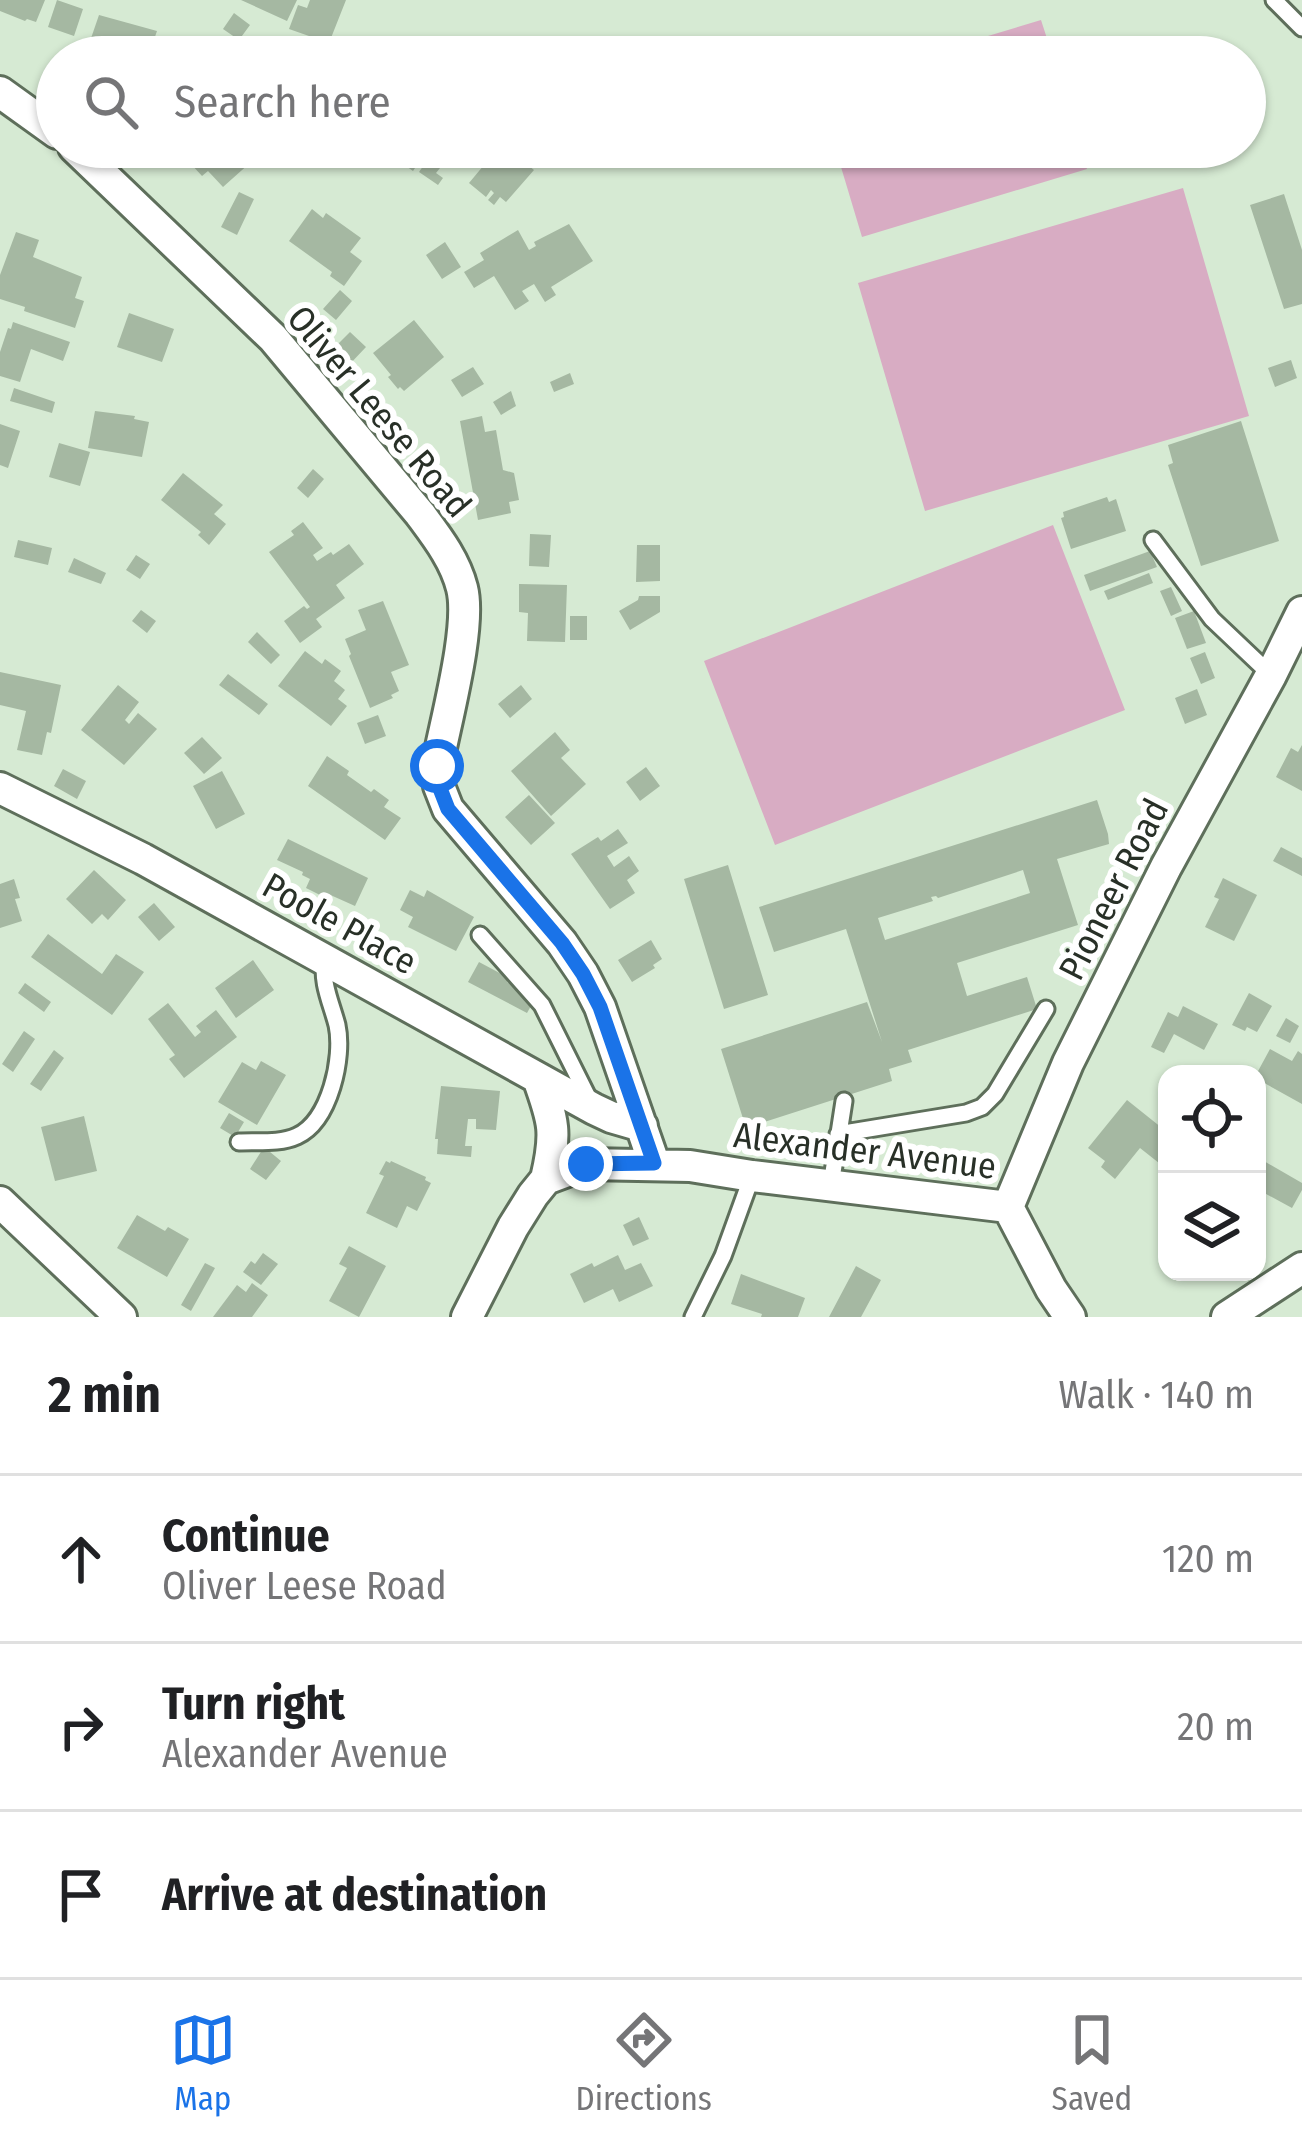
<!DOCTYPE html>
<html lang="en">
<head>
<meta charset="utf-8">
<style>
  :root { --surface:#fff; --page:#f2f2f2; --text:#202124; --muted:#757577; --line:#e0e0e0; --accent:#1a73e8 }
  body { margin:0; font-family:"Fira Sans Condensed",sans-serif; background:var(--page); color:var(--text) }
  .controls { position:absolute; right:36px; bottom:36px; display:grid; overflow:hidden; border-radius:24px; box-shadow:0 3px 9px #0004 }
  .controls button { width:108px; height:108px; display:grid; place-items:center; padding:0; border:0; border-bottom:3px solid var(--line); background:var(--surface); color:var(--text); font:60px sans-serif }
  .stop { position:absolute; width:36px; height:36px; margin:-27px; border:9px solid #1a73e8; border-radius:50%; background:#fff }
  .stop.end { background:#1a73e8; border-color:#fff; box-shadow:0 3px 12px #0008 }
  .list { margin:0; padding:0; list-style:none }
  h2 { display:flex; justify-content:space-between; align-items:center; height:156px; margin:0; padding:0 48px; font-size:51px }
  h2 small { font-size:39px; font-weight:400; color:var(--muted) }
  .list li { display:grid; grid-template-columns:78px 1fr auto; gap:36px; align-items:center; box-sizing:border-box; height:168px; padding:0 48px; border-top:3px solid var(--line) }
  .list b { display:block; font-size:45px; white-space:nowrap }
  .list p { margin:0; font-size:39px; white-space:nowrap; color:var(--muted) }
  .list em { font-size:39px; font-style:normal; color:var(--muted) }
  .icon { flex:none; width:66px; height:66px; fill:none; stroke:currentColor; stroke-width:2; stroke-linecap:round; stroke-linejoin:round }
  .map { position:relative; flex:none; width:1302px; height:1317px; overflow:hidden }
  .search { position:absolute; background:var(--surface); box-shadow:0 3px 9px #0004; left:36px; right:36px; top:36px; height:132px; display:flex; align-items:center; gap:30px; box-sizing:border-box; padding:0 42px; border-radius:66px; color:var(--muted); font-size:45px }
  .sheet { height:660px; background:var(--surface) }
  nav { display:flex; justify-content:space-around; align-items:center; box-sizing:border-box; height:168px; border-top:3px solid var(--line); background:var(--surface); font-size:33px; color:var(--muted) }
  nav a { display:grid; justify-items:center; gap:6px }
  nav .on { color:var(--accent) }
  .map>svg:first-child { display:block }
</style>
</head>
<body>
<div class="map">
<svg width="1302" height="1317" viewBox="0 0 1302 1317">
  <rect width="100%" height="100%" fill="#d6ead3"/>
  <path fill="#d8acc3" d="M1041,20l12,37h-135z
    M835,147h245l7,22 -225,68z
    M1183,188l66,228 -324,95 -67,-228z
    M1053,525l72,185 -350,135 -71,-184z"/>
  <path fill="#a5b8a2" fill-rule="evenodd" d="M0,0h45l-9,22 -9,-3 -2,2 -25,-10z
    M57,0l26,9 -9,27 -26,-9z
    M241,0h56l-10,21z
    M310,0h36l-17,43 -40,-14 9,-24 9,3z
    M234,13l16,12 -11,15 -16,-11z
    M99,15l58,16 -9,26h-39l1,-3 -22,-7z
    M183,147h54l14,15 -28,25 -15,-16 -6,5 -23,-25z
    M379,147h50l-16,24z
    M499,147h7l28,23 -28,32 -6,-5 -6,8 -6,-5 6,-7 -3,-3 -5,7 -17,-14z
    M428,159l12,9 -4,5 7,5 -5,7 -19,-13z
    M239,192l15,7 -17,36 -16,-8z
    M1284,194l18,56v54l-18,5 -34,-104z
    M312,209l11,9 3,-5 35,25 -11,14 12,9 -18,25 -14,-10 2,-4 -43,-31z
    M569,224l24,37 -42,26 5,8 -11,7 -11,-18 -12,7 7,10 -14,9 -21,-34 -20,12 -10,-16 20,-12 -4,-7 38,-23 11,20 7,-4 -2,-4z
    M16,232l23,8 -6,17 49,20 -7,21 9,3 -9,27 -51,-17 1,-4 -25,-8v-24z
    M445,242l16,25 -19,12 -16,-24z
    M340,290l12,11 -16,19 -13,-11z
    M129,313l45,16 -12,33 -45,-15z
    M414,320l30,37 -40,34 -4,-4 -2,2 -10,-12 3,-2 -18,-22z
    M13,322l57,20 -7,19 -32,-12 -11,33 -20,-6v-24l8,-24 3,1z
    M350,332l16,15 -18,19 -16,-16z
    M1291,360l6,18 -22,9 -7,-19z
    M473,367l11,17 -22,13 -11,-17z
    M570,373l4,11 -20,8 -4,-10z
    M14,388l41,14 -3,11 -42,-12z
    M511,391l5,15 -15,9 -8,-13z
    M95,411l40,5 -1,3 15,3 -7,35 -54,-9z
    M482,416l3,16 11,-2 7,40 11,3 5,27 -10,2 2,11 -33,7 -18,-99z
    M1241,421l38,120 -78,25 -33,-101 5,-2 -5,-18z
    M0,424l20,7 -12,37 -8,-3z
    M59,443l31,9 -10,34 -31,-9z
    M313,469l11,10 -16,19 -11,-10z
    M183,473l40,32 -9,9 12,10 -17,21 -11,-10 3,-3 -40,-32z
    M1107,497l2,5 7,-3 10,32 -55,18 -10,-31 3,-1 -1,-5z
    M303,522l20,26 -10,7 4,6 14,-9 2,3 16,-11 15,20 -28,21 9,13 -29,21 6,8 -22,16 -16,-22 20,-15 3,3 3,-2 -41,-55 25,-17 -3,-4z
    M530,534l21,1 -2,32 -20,-1z
    M18,540l34,8 -4,17 -34,-8z
    M637,545h23v36l-24,1z
    M1150,551l7,16 -67,24 -6,-16z
    M136,555l14,9 -10,15 -14,-9z
    M74,558l32,15 -5,11 -33,-12z
    M1149,573l4,10 -45,17 -4,-9z
    M519,584l48,1 -2,57 -38,-1 1,-28 -9,-1z
    M1171,587l11,24 -11,5 -11,-25z
    M639,596h21v16l-30,18 -11,-19 19,-11z
    M383,601l26,64 -18,7 8,19 -8,4 2,3 -23,10 -21,-52 2,-2 -6,-15 21,-9 -8,-20z
    M141,610l15,11 -9,12 -15,-12z
    M1194,611l12,32 -19,6 -12,-31z
    M570,616h17v24h-17z
    M257,632l23,23 -9,9 -23,-22z
    M305,651l17,13 3,-5 16,12 -7,10 11,9 -7,9 9,7 -16,20 -53,-40z
    M1205,652l10,26 -14,6 -11,-26z
    M0,672l61,13 -10,48 -4,-1 -5,23 -25,-5 9,-39 -26,-6z
    M228,674l40,30 -9,11 -40,-30z
    M118,685l21,17 -14,18 4,4 9,-11 19,16 -33,36 -43,-35z
    M521,685l11,14 -22,19 -12,-14z
    M1197,689l10,26 -22,9 -10,-26z
    M378,715l8,21 -21,8 -8,-21z
    M555,732l15,18 -9,8 25,26 -35,32 -40,-45z
    M202,737l20,21 -18,16 -20,-21z
    M1302,745v46l-26,-14 15,-29 7,4z
    M327,756l22,15 -2,4 24,17 3,-3 15,11 -5,7 17,11 -16,22 -77,-54z
    M646,767l14,19 -20,15 -14,-19z
    M63,769l23,12 -9,18 -23,-13z
    M222,771l23,43 -29,15 -23,-43z
    M529,795l26,28 -24,22 -26,-28z
    M1097,800l11,34 1,10 -52,15 21,66 -121,38 10,33 60,-19 10,32 -129,41 4,12 -23,7 3,12 -146,47 -25,-79 146,-47 15,40 -36,-113 -72,23 -15,-45zM1023,870l7,23 -145,47 -7,-22 55,-17 -2,-4 5,-1 2,2z
    M618,829l10,14 -21,13 7,11 15,-11 10,15 -12,9 8,13 -25,16 -39,-55 27,-17 3,4z
    M288,839l80,39 -13,28 -29,-13 -2,4 -18,-9 4,-9 -8,-4 1,-3 -26,-12z
    M1281,847l21,11v18l-29,-15z
    M728,865l40,130 -44,14 -40,-130z
    M94,870l32,30 -18,20 -6,-6 -10,10 -26,-25z
    M1223,878l34,17 -23,46 -29,-14 14,-28 -5,-2z
    M14,879l6,19 -5,1 7,22 -22,7v-44z
    M410,890l14,7 3,-7 47,27 -18,34 -48,-24 5,-10 -13,-7z
    M154,903l21,24 -16,14 -21,-24z
    M48,934l54,40 14,-20 28,18 -32,43 -81,-58z
    M651,940l11,19 -9,6 2,3 -23,14 -14,-22z
    M253,960l21,30 -38,28 -21,-30z
    M479,962l30,16 -2,4 29,15 -9,16 -59,-31z
    M25,983l26,19 -7,10 -26,-19z
    M1249,993l23,13 -15,26 -10,-5 -2,4 -13,-6z
    M168,1003l27,34 6,-5 -5,-6 20,-16 21,27 -53,41 -15,-19 6,-4 -27,-36z
    M1183,1006l35,18 -14,26 -30,-16 -10,19 -13,-6 17,-35 10,5z
    M1286,1018l13,8 -9,17 -14,-7z
    M24,1031l11,8 -22,33 -11,-8z
    M1270,1049l22,12 6,-10 4,3v50l-45,-25v-6z
    M54,1050l10,8 -23,33 -11,-7z
    M261,1061l25,14 -29,50 -39,-23 24,-40 14,8z
    M441,1086l59,5 -4,39 -20,-1v-10h-8l-3,27h7l-1,11 -34,-3 1,-15h-3z
    M1127,1100l40,32v31l-3,4 -24,-19 -25,31 -14,-12 4,-6 -17,-13z
    M229,1113l15,9 -9,15 -15,-9z
    M84,1116l13,55 -42,10 -14,-54z
    M264,1147l17,14 -15,19 -16,-11z
    M1257,1157l45,26v7l-10,18 -35,-19z
    M386,1161l4,2 1,-2 35,16 -1,3 6,3 -14,28 -10,-5 -10,22 -31,-15 18,-37 -5,-2z
    M137,1215l28,16 3,-4 21,12 -22,38 -50,-29z
    M639,1217l10,22 -16,7 -10,-21z
    M349,1246l37,20 -27,51 -30,-16 18,-33 -8,-4z
    M263,1253l15,11 -17,21 -18,-13 8,-11 4,3z
    M618,1255l7,15 16,-7 12,23 -34,16 -6,-13 -29,14 -14,-29 22,-11 2,4z
    M205,1263l10,5 -24,43 -10,-6z
    M856,1266l25,14 -20,37h-32z
    M741,1274l64,24 -7,19h-37l1,-3 -31,-10z
    M252,1283l16,12 -16,22h-39l24,-32 9,7z"/>
  <g fill="none" stroke-linecap="round" stroke-linejoin="round">
    <g stroke="#5e6f5b" stroke-width="21">
      <path id="lane" d="M1274,0l28,28
        M1153,540l59,79 59,56
        M480,935l62,70 48,96
        M838,1134l128,-21 16,-6 13,-13 51,-85
        M239,1142c18,-1 41,2 58,-6 33,-15 47,-79 40,-111 -6,-23 -16,-42 -12,-66
        M831,1185l13,-84
        M693,1317l30,-61 29,-80"/>
    </g>
    <g stroke="#5e6f5b" stroke-width="36">
      <path id="street" d="M0,92l57,41
        M74,147l199,191 147,176c17,23 35,46 42,74 10,39 -17,135 -25,179l2,19 9,23 114,134 21,31 17,33 54,156
        M0,788l143,71 451,250 17,8 31,9
        M538,1078c16,44 19,55 8,101
        M0,1202l121,115
        M1008,1207l60,-144 98,-196 105,-192 31,-63
        M467,1317l46,-90 20,-32 13,-16 40,-15 104,2 62,10 256,31 43,82 19,28
        M1227,1317l75,-49"/>
    </g>
    <use href="#lane" stroke="#fff" stroke-width="15"/>
    <use href="#street" stroke="#fff" stroke-width="30"/>
  </g>
  <g fill="none" stroke-linecap="round" stroke-linejoin="round">
    <path stroke="#1a73e8" stroke-width="15" d="M437,766l2,20 9,23 114,134 21,31 17,33 54,156 -68,1"/>
  </g>
  <g text-anchor="middle" stroke-width="12" stroke-linejoin="round" paint-order="stroke">
    <g font-size="36" fill="#283027" stroke="#fff">
      <text transform="translate(380 411) rotate(50)" y="13">Oliver Leese Road</text>
      <text transform="translate(1113 889) rotate(-63)" y="13">Pioneer Road</text>
      <text transform="translate(340 923) rotate(29)" y="13">Poole Place</text>
      <text transform="translate(865 1150) rotate(7)" y="13">Alexander Avenue</text>
    </g>
  </g>
</svg>
<div class="controls">
<button><svg class="icon" aria-label="locate" viewBox="0 0 24 24"><circle cx="12" cy="12" r="6"/><path d="M12 2v4M12 18v4M2 12h4M18 12h4"/></svg></button>
<button><svg class="icon" aria-label="layers" viewBox="0 0 24 24"><path d="M12 4l9 5-9 5-9-5zM3 14l9 5 9-5"/></svg></button>
</div>
<div class="stop" style="left:437px;top:766px"></div>
<div class="stop end" style="left:586px;top:1164px"></div>
<div class="search"><svg class="icon" aria-label="search" viewBox="0 0 24 24"><circle cx="10" cy="10" r="6"/><path d="M15 15l6 6"/></svg>Search here</div>
</div>
<section class="sheet">
<h2>2 min<small>Walk · 140 m</small></h2>
<ul class="list">
<li><svg class="icon" aria-label="ahead" viewBox="0 0 24 24"><path d="M12 20V5M6 11l6-6 6 6"/></svg><div><b>Continue</b><p>Oliver Leese Road</p></div><em>120 m</em></li>
<li><svg class="icon" aria-label="right" viewBox="0 0 24 24"><path d="M7 20v-9h11M14 6l5 5-5 5"/></svg><div><b>Turn right</b><p>Alexander Avenue</p></div><em>20 m</em></li>
<li><svg class="icon" aria-label="arrive" viewBox="0 0 24 24"><path d="M6 21V4h12l-3 4 3 4H6"/></svg><div><b>Arrive at destination</b></div></li>
</ul>
</section>
<nav>
<a class="on"><svg class="icon" aria-label="map" viewBox="0 0 24 24"><path d="M3 6l6-2 6 2 6-2v14l-6 2-6-2-6 2zM9 4v14M15 6v14"/></svg>Map</a>
<a><svg class="icon" aria-label="directions" viewBox="0 0 24 24"><path d="M12 3l9 9-9 9-9-9zM9 14v-3h6M13 9l2 2-2 2"/></svg>Directions</a>
<a><svg class="icon" aria-label="saved" viewBox="0 0 24 24"><path d="M7 4h10v16l-5-4-5 4z"/></svg>Saved</a>
</nav>
</body>
</html>
